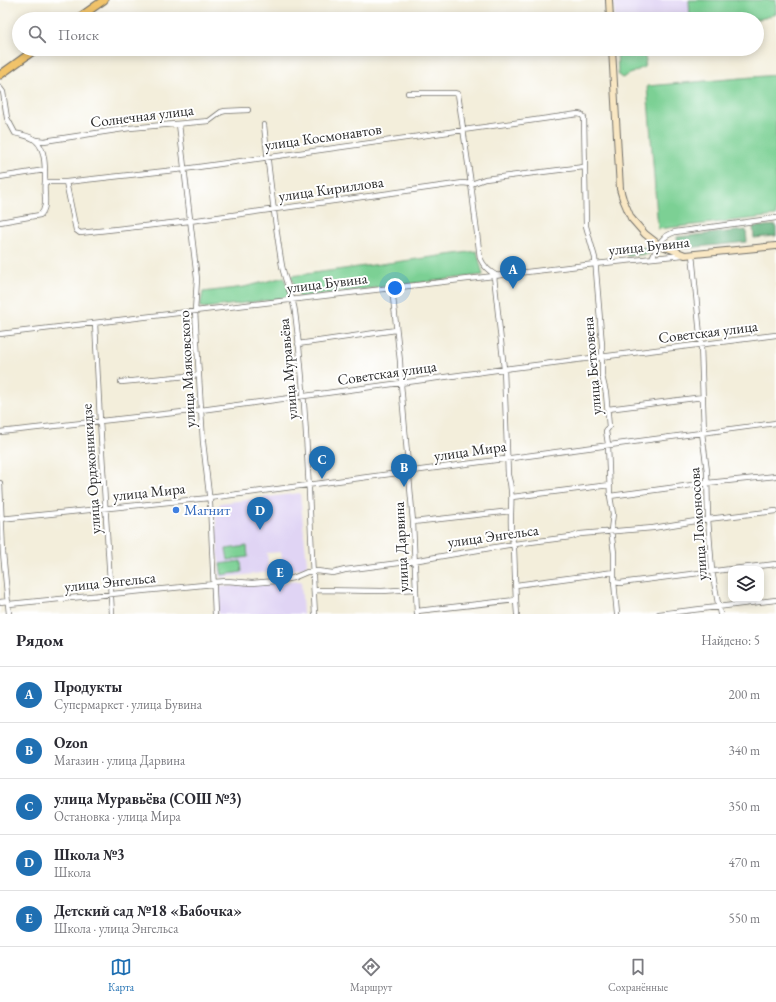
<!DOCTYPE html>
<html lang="ru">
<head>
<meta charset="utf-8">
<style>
  :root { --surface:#fff; --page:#f2f2f3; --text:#2b2b33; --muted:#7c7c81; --line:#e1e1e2; --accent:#1f6fb2 }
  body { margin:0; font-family:"EB Garamond",serif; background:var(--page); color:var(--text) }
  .controls { position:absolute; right:12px; bottom:12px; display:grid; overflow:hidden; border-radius:8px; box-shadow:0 2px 10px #0003 }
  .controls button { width:36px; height:36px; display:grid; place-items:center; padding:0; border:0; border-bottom:1px solid var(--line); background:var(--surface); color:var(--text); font:20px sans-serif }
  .you { position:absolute; left:395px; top:288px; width:14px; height:14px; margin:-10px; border:3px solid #fff; border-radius:50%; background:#1a73e8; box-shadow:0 0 0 6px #1a73e833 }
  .badge { display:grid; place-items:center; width:26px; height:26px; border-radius:50%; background:var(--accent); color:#fff; font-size:13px; font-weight:700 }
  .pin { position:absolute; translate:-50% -33px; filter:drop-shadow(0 1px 2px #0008) }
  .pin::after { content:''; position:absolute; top:21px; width:14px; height:12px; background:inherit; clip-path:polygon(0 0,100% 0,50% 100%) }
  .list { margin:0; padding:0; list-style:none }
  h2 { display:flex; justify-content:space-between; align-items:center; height:52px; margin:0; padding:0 16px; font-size:17px }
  h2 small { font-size:13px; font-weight:400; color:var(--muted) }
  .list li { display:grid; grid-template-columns:26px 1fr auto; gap:12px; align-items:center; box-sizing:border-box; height:56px; padding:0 16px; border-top:1px solid var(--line) }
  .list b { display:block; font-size:15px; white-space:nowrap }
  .list p { margin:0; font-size:13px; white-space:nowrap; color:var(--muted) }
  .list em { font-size:13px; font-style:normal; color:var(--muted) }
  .icon { flex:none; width:22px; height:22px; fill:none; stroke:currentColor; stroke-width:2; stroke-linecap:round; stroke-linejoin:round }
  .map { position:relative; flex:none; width:776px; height:614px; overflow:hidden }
  .search { position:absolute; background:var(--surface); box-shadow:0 2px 10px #0003; left:12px; right:12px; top:12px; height:44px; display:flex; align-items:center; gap:10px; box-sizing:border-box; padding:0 14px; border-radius:22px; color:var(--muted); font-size:15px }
  .sheet { height:332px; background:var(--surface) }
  nav { display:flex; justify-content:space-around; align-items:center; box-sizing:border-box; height:56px; border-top:1px solid var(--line); background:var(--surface); font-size:11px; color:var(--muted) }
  nav a { display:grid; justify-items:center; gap:2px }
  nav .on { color:var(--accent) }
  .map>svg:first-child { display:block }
</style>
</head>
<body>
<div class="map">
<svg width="776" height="614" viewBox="0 0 776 614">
  <rect width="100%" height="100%" fill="#fff"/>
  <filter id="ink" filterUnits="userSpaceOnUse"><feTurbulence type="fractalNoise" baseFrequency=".025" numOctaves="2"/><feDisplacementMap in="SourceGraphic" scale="8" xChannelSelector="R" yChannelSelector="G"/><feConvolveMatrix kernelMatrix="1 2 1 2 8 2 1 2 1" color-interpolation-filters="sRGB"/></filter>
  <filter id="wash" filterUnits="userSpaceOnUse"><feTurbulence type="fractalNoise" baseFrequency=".012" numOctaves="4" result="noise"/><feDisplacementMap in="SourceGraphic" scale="16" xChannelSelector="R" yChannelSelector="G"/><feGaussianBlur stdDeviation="0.9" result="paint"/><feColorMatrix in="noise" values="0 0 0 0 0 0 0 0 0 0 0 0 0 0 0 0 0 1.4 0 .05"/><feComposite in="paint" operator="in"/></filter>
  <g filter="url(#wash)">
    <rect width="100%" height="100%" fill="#f3eedb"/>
    <path fill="#e0d4f4" d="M614,0h75l1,19h-75z
      M300,493l7,71 -3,4 -21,3 -2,-19 -14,1 2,19 -49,6 -5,-69 6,-6z
      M301,581l2,33h-85l-2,-27z"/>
    <path fill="#7bd094" stroke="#537e60" d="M689,0h87v14l-19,6v-1h-67z
      M617,49h12l14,4 3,7 -2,7 -22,11 -4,-3z
      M776,75v141l-118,13 -11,-143z
      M477,251l6,24 -184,22 -8,-21z
      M284,277l6,18 -5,3 -80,10 -5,-1 3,-15 41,-5z
      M247,546l1,11 -20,3 -2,-11z
      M241,561l1,11 -20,3 -2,-11z"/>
    <path fill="#64b27e" stroke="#486e54" d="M776,225v11l-22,2 -1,-11z
      M746,230l1,12 -69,7 -1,-12z
      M647,247l2,7 -21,2 -8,-5z"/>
  </g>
  <g filter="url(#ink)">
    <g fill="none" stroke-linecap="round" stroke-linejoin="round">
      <g stroke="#716f69" stroke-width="6">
        <path id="street" d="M0,88l3,4 4,26 8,15c6,2 17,3 21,8 10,8 9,29 9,41h21l10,48 4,3 110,-12 273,-38 8,1 14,-5 99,-12
          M408,93h46l4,1 13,90 9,74c4,9 9,13 17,18
          M179,124l18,155 -2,32 8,131 7,61 5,111
          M264,125c5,47 10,94 18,141 3,16 11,30 13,46 13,100 14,201 20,302
          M36,140l8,1 86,-13 79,-7 12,-9 4,-1 23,-1
          M0,177l45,-7
          M66,182l118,-13 394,-55 4,1 2,3 2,108 9,32 7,87v31l4,17 3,34 -3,4 2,13 2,52 3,18 -2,16 3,23v29l3,32
          M0,222l40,-7c9,-8 3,-22 5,-33
          M692,254l9,91 3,87
          M652,258c6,-12 8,-21 23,-26l101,-14
          M494,276l10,93 4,106c6,17 2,35 3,52 0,8 2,15 3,22 1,22 1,43 3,65
          M392,288l8,73 1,23 12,138 4,92
          M95,323l5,98 12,193
          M0,334l595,-70 88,-9
          M298,344l98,-14
          M121,382l78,-7
          M608,409l95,-12
          M0,432l201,-22 303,-41 272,-34
          M702,433l5,38 1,48 4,52 8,43
          M0,483l3,70 6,61
          M610,496l97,-13 69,-7
          M512,497l98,-12
          M0,519l209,-21 567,-75
          M413,522l98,-11
          M732,569l44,-5
          M214,582l13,-1 25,2 24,-2 17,-3 14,-6 10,-1 16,2 12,-3 62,-8 107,-18 57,-7 9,-3 73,-6 55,-9 68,-8
          M614,582l6,1 111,-14
          M516,585l98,-13
          M314,590l68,1 34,-2
          M0,602l8,-1
          M9,604l205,-20
          M417,611l99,-11
          M659,614l117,-14"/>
      </g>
      <g stroke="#716f69" stroke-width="8">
        <path id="secondary" d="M609,0l1,19
          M612,49l8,140 3,10 8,19 14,16 13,10 27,11 91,-9"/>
      </g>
      <g stroke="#716f69" stroke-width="9">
        <path id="primary" d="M77,19l27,-19
          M0,75l36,-26"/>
      </g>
      <use href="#street" stroke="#fff" stroke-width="4.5"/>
      <use href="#secondary" stroke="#f9e7c3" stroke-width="6"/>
      <use href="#primary" stroke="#f1c36a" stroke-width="7"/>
    </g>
  </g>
  <circle fill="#3f7fe0" stroke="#fff" stroke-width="1.5" cx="176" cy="510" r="4"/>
  <g text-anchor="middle" stroke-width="4" stroke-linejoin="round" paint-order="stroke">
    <g font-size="15" fill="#2b2b2b" stroke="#fff">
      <text transform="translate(142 116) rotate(-7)" y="5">Солнечная улица</text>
      <text transform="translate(323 137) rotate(-8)" y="5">улица Космонавтов</text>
      <text transform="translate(331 189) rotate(-8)" y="5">улица Кириллова</text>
      <text transform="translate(649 246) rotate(-6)" y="5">улица Бувина</text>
      <text transform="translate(327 283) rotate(-7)" y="5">улица Бувина</text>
      <text transform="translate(708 332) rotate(-7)" y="5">Советская улица</text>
      <text transform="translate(592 366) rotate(-95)" y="5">улица Бетховена</text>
      <text transform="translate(187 369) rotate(-93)" y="5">улица Маяковского</text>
      <text transform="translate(288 369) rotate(-95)" y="5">улица Муравьёва</text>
      <text transform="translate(387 373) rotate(-8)" y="5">Советская улица</text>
      <text transform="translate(470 451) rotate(-8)" y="5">улица Мира</text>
      <text transform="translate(91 469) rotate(-94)" y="5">улица Орджоникидзе</text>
      <text transform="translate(149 492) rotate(-6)" y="5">улица Мира</text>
      <text transform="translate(698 524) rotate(-94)" y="5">улица Ломоносова</text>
      <text transform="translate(493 536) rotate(-8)" y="5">улица Энгельса</text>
      <text transform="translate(401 547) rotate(-93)" y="5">улица Дарвина</text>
      <text transform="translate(110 582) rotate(-6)" y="5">улица Энгельса</text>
    </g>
    <g font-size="15" fill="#366cbe" stroke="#fff" text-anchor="start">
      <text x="184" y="515">Магнит</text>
    </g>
  </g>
</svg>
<div class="controls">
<button><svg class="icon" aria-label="layers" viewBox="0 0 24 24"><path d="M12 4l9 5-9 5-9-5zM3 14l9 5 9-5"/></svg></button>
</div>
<div class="you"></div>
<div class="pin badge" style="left:513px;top:289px">A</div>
<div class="pin badge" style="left:404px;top:487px">B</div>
<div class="pin badge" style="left:322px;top:479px">C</div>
<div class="pin badge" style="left:260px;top:530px">D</div>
<div class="pin badge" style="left:280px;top:592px">E</div>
<div class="search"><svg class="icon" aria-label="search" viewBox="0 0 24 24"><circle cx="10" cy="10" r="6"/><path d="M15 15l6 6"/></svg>Поиск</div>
</div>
<section class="sheet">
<h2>Рядом<small>Найдено: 5</small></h2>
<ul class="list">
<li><span class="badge">A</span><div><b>Продукты</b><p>Супермаркет · улица Бувина</p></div><em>200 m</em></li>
<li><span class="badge">B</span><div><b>Ozon</b><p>Магазин · улица Дарвина</p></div><em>340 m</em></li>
<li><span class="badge">C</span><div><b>улица Муравьёва (СОШ №3)</b><p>Остановка · улица Мира</p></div><em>350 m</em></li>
<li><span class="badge">D</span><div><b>Школа №3</b><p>Школа</p></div><em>470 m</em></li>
<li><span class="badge">E</span><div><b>Детский сад №18 «Бабочка»</b><p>Школа · улица Энгельса</p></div><em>550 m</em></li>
</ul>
</section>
<nav>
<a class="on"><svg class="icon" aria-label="map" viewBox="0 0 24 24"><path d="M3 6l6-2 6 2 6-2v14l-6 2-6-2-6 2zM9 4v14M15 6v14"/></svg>Карта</a>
<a><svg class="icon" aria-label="directions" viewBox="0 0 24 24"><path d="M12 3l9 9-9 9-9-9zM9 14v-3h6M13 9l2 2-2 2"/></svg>Маршрут</a>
<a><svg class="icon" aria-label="saved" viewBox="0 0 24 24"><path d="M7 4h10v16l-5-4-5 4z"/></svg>Сохранённые</a>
</nav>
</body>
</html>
